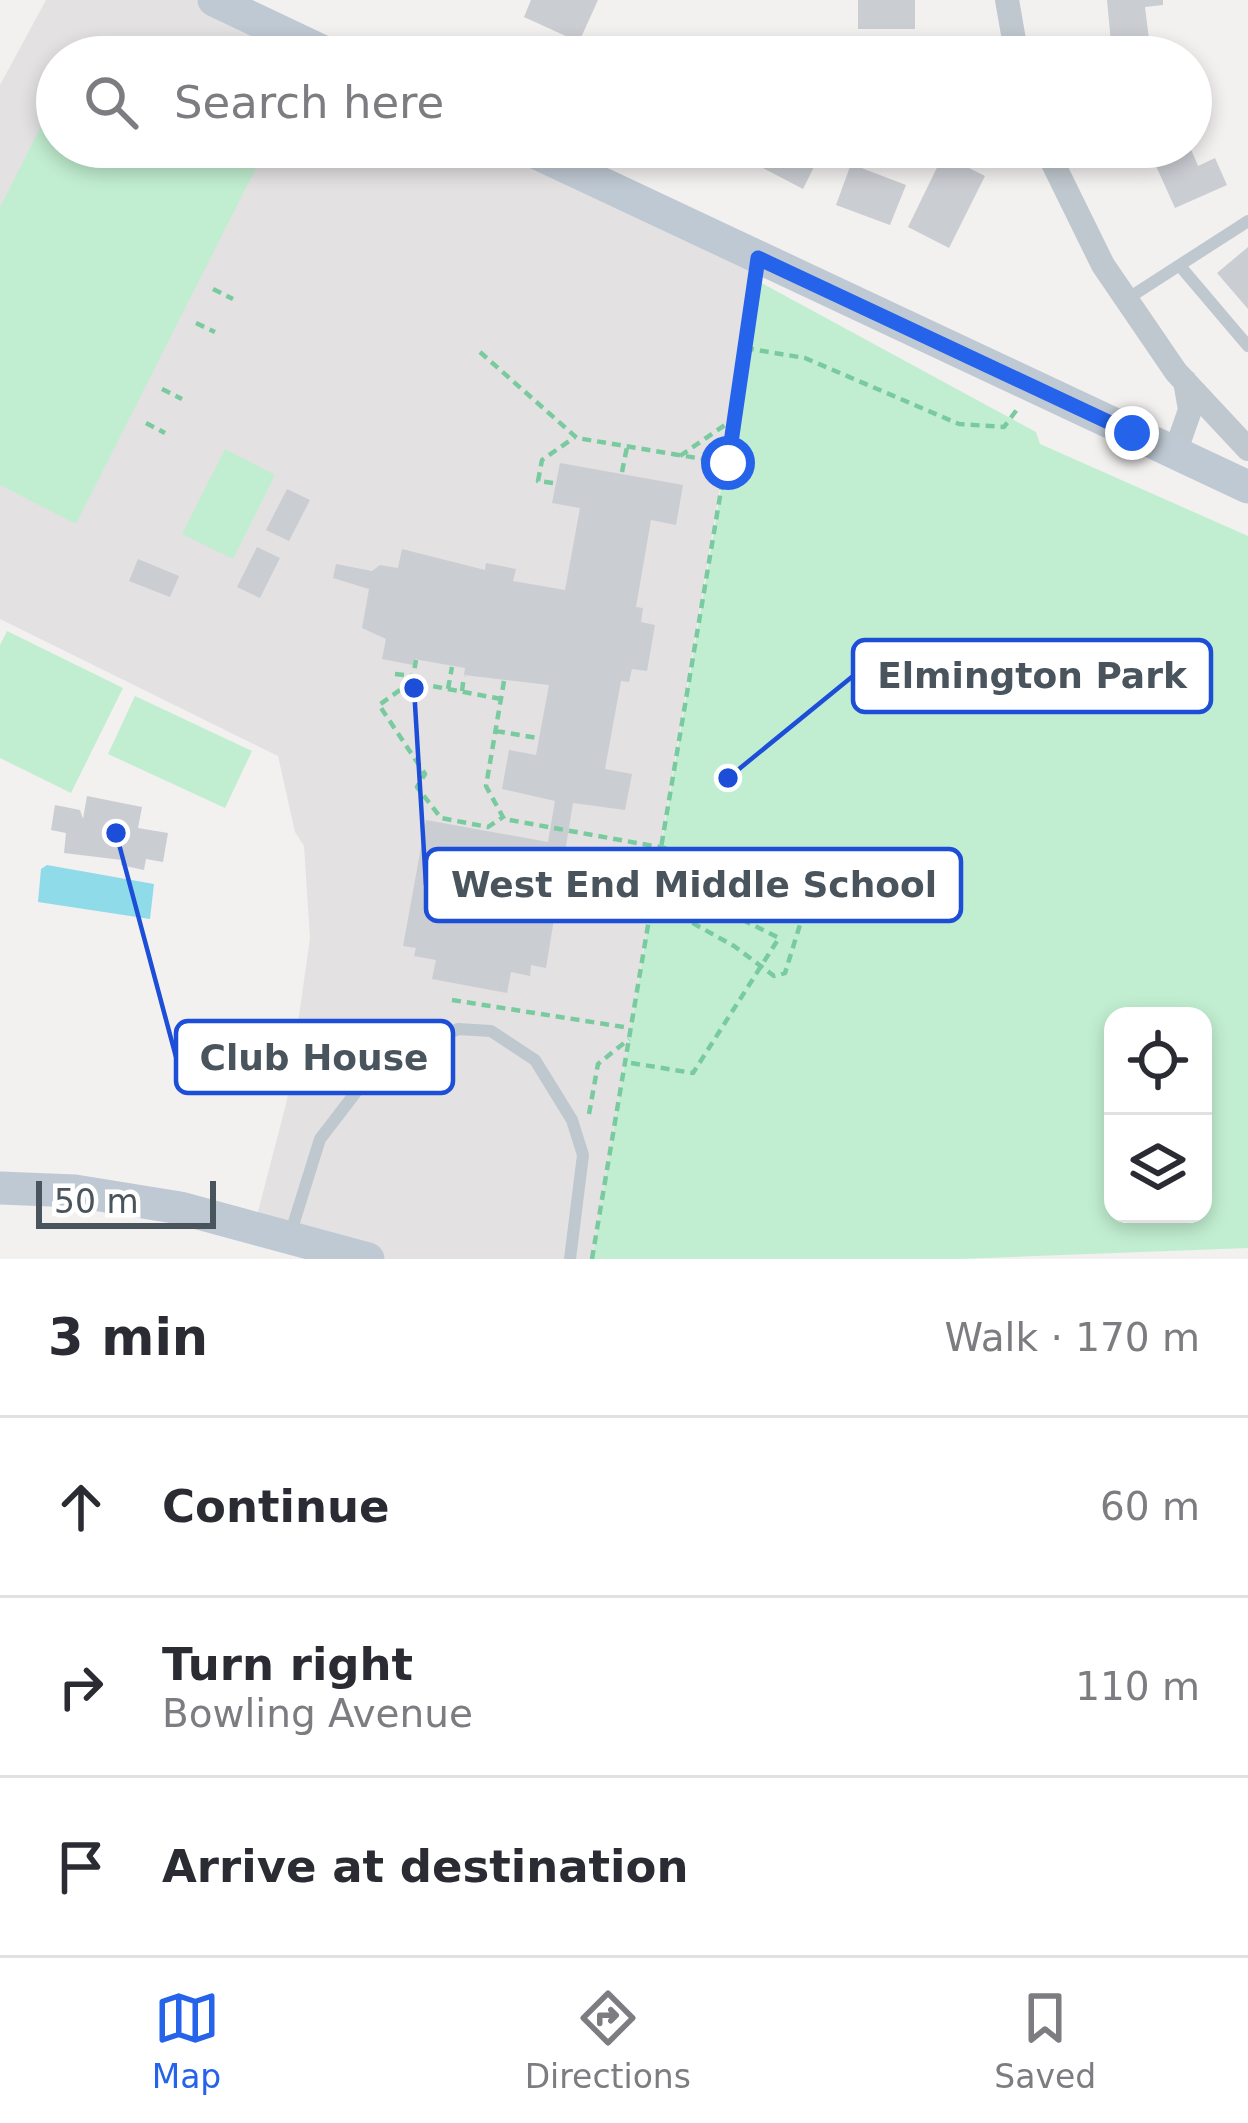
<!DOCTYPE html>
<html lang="en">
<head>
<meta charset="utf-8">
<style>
  :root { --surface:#fff; --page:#f7f7f7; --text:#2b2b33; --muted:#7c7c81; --line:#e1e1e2; --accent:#2563eb }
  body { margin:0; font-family:"DejaVu Sans",sans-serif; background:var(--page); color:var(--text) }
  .controls { position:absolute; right:36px; bottom:36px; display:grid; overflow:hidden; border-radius:24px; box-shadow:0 6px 18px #0003 }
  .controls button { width:108px; height:108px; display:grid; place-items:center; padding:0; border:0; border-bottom:3px solid var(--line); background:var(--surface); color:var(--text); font:60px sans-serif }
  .scale { position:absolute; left:36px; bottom:30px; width:180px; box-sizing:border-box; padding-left:12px; border:6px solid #49545d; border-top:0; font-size:33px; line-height:42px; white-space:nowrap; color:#49545d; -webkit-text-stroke:9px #fff; paint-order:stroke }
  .stop { position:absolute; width:36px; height:36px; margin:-27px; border:9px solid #2563eb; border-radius:50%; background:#fff }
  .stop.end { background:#2563eb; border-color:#fff; box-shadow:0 3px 12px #0008 }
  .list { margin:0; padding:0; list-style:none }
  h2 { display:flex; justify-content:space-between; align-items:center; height:156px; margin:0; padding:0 48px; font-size:51px }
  h2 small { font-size:39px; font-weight:400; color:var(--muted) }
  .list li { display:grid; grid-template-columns:78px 1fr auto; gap:36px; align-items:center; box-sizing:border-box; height:180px; padding:0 48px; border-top:3px solid var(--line) }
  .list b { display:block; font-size:45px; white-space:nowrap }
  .list p { margin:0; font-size:39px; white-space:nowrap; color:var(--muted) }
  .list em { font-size:39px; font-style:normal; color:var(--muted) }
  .icon { flex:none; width:66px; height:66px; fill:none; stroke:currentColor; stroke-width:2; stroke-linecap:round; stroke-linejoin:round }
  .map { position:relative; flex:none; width:1248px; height:1259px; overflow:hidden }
  .search { position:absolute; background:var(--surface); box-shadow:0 6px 18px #0003; left:36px; right:36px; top:36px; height:132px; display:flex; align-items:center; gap:30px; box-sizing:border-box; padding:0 42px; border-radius:66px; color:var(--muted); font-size:45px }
  .sheet { height:696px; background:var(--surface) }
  nav { display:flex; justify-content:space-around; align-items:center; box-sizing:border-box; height:168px; border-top:3px solid var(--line); background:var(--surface); font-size:33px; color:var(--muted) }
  nav a { display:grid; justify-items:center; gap:6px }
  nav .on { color:var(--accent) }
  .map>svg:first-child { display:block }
</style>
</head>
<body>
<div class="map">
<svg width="1248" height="1259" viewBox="0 0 1248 1259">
  <rect width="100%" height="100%" fill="#f3f0f0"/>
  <path fill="#e3e1e2" d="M46,0h168l120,57h-277v90h467l234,111 -166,1001h-224l-114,-32 33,-127 23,-162 -6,-92 -9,-14 -17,-76 -278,-137v-534z"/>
  <path fill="#c1eed0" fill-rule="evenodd" d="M57,95v52h163l37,19 -181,358 -76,-39v-278z
    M756,280l280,152 4,12 208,92v712l-288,11h-368zM1113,1016h90v198h-90z
    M225,449l50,26 -42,84 -51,-25z
    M7,631l116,57 -52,105 -71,-35v-113z
    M135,696l117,55 -27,57 -117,-54z"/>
  <path fill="#8fdbea" d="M47,865l107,19 -4,35 -112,-17 3,-33z"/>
  <path fill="#cacdd2" d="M531,0h67l-19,42 -55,-25z
    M858,0h57v29h-57z
    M1107,0h56v5l-18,2 4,32 -38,4z
    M749,147h75l-21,42 -59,-31z
    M947,147l28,8 -6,13 16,8 -36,72 -41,-21z
    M1169,147h21l8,19 17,-8 12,27 -52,23 -24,-53z
    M851,164l55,21 -16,40 -54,-20z
    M1248,247v62l-31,-36z
    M560,463l123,22 -7,40 -25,-5 -15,87 7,1 -2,14 14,3 -8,46 -15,-2 -3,13 -8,-1 -16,88 27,5 -7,36 -52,-7 -27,165 -15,-3 -1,11 -19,-4 -4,21 -75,-14 4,-19 -22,-4 2,-8 -13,-2 23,-126 122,22 7,-41 -53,-12 7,-39 27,5 13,-70 -85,-10 1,-7 -51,-9 -1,6 -31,-6 4,-20 -24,-11 7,-39 -36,-11 3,-14 36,7 8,-6 18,3 4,-19 83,21 1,-7 30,6 -3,12 52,9 15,-82 -28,-5z
    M287,489l23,11 -21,41 -23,-11z
    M257,547l23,11 -20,40 -23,-11z
    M138,559l41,17 -9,21 -41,-16z
    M87,796l55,11 -4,21 30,5 -5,29 -17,-3 -2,11 -23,-5 1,-5 -58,-7 2,-20 -15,-3 4,-25 25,5 3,9z"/>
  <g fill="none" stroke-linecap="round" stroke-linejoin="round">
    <path stroke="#79cb9f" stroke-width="4.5" stroke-dasharray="9 6" stroke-linecap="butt" d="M213,289l20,10
      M196,323l19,9
      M745,348l60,10 154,66 45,3 14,-19
      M480,352l97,86 150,25
      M162,389l20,10
      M146,423l19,10
      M680,456l55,-38
      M622,472l5,-25
      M553,483l-15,-2 4,-21 33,-23
      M395,674l18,2
      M504,681l-18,105 18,33 238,43 -9,53 46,23 -86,135 -68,-11
      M412,683l4,-23
      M412,684l10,15
      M448,689l4,-22
      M462,691l2,-15
      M501,699l-90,-17 -32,23 46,69 -8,13 24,31 47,9 15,-10
      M496,731l42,7
      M653,901l81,45 40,30 11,-3 18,-58
      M452,1000l178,28
      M589,1114l9,-50 31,-25
      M592,1259l163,-971"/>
    <path stroke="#bfc8ce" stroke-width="12" d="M1180,266l68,80
      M1127,299l121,-78
      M290,1235l30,-96 53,-69 85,-41 33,2 44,29 37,60 11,35 -13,104"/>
    <path stroke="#bfc8ce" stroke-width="24" d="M1007,0l10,57
      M1045,147l58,118 73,107 72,77
      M1175,453l15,-43 -5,-29"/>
    <path stroke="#bfc9d3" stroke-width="33" d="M214,0l120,57
      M524,147l724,340
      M0,1188l75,3 105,17 188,51"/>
  </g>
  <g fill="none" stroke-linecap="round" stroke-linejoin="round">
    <path stroke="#2563eb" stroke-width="15" d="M728,463l30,-205 374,175"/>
  </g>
  <path fill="none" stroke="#1d4ed8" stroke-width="4.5" d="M728 778L853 676M414 688L426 885M116 833L176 1057"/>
  <g fill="#1d4ed8" stroke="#fff" stroke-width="4.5">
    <circle cx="728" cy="778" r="12"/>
    <circle cx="414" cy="688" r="12"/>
    <circle cx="116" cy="833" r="12"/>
  </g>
  <g fill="#fff" stroke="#1d4ed8" stroke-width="4.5">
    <rect x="853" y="640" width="358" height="72" rx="12"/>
    <rect x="426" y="849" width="535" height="72" rx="12"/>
    <rect x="176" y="1021" width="277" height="72" rx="12"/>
  </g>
  <g font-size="36" text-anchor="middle" font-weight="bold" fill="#49545d">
    <text x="1032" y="688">Elmington Park</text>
    <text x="694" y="897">West End Middle School</text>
    <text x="314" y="1070">Club House</text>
  </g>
</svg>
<div class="controls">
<button><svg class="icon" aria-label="locate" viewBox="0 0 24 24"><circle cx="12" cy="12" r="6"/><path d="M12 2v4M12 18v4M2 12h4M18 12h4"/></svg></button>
<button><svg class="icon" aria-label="layers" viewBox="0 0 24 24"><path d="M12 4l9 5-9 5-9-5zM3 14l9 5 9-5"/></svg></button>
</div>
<div class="scale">50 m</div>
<div class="stop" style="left:728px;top:463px"></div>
<div class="stop end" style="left:1132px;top:433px"></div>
<div class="search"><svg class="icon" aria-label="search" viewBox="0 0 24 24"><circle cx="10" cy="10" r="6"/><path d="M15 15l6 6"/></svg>Search here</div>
</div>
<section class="sheet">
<h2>3 min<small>Walk · 170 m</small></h2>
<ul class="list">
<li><svg class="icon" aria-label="ahead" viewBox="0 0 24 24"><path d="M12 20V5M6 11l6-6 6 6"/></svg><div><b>Continue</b></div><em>60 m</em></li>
<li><svg class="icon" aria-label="right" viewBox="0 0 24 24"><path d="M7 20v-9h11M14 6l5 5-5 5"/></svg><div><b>Turn right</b><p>Bowling Avenue</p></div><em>110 m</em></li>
<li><svg class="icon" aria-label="arrive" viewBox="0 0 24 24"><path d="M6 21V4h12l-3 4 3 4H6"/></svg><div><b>Arrive at destination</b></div></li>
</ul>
</section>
<nav>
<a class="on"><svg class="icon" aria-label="map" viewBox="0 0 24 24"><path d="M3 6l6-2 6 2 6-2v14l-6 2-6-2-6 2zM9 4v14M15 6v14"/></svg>Map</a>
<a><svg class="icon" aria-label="directions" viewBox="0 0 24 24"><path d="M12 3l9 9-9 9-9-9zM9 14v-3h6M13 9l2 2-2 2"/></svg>Directions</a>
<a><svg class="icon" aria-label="saved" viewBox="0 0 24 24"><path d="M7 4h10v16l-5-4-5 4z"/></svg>Saved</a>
</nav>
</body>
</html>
